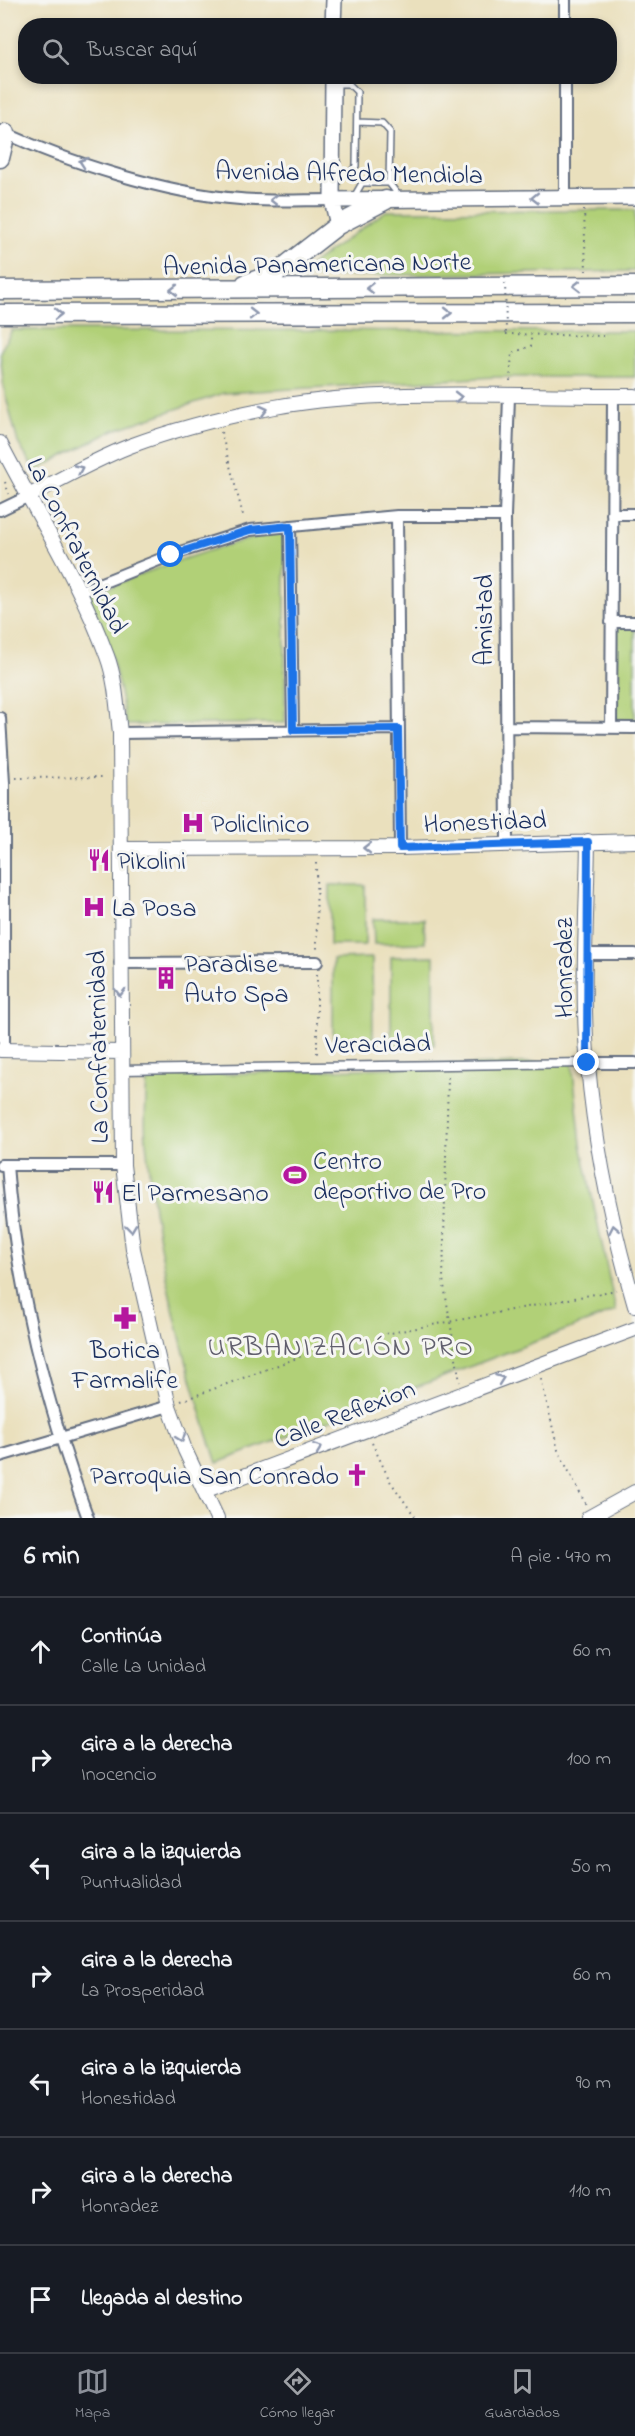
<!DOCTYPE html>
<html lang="es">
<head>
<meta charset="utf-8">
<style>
  :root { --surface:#171b24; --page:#20242c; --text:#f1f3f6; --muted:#9ea1a6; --line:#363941; --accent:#8c9099 }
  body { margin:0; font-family:"Indie Flower",sans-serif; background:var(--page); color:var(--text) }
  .stop { position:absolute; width:18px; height:18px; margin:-14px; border:4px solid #1a73e8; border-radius:50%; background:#fff }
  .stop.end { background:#1a73e8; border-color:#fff; box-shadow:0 2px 6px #0008 }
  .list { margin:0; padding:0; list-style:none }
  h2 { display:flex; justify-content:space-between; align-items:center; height:78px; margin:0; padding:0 24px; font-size:26px }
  h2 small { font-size:20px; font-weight:400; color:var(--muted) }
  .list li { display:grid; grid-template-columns:39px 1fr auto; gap:18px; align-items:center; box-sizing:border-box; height:108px; padding:0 24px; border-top:2px solid var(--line) }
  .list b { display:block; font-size:22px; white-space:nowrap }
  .list p { margin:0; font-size:20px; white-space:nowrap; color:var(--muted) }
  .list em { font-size:20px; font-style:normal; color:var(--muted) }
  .icon { flex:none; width:33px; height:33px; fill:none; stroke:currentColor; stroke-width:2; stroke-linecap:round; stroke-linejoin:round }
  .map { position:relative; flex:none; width:635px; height:1518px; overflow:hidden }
  .search { position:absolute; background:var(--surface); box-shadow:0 3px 9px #0003; left:18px; right:18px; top:18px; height:66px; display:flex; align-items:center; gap:15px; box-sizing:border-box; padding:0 21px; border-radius:24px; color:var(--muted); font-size:22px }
  .sheet { height:834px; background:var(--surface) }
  nav { display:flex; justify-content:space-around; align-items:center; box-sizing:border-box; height:84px; border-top:2px solid var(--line); background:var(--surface); font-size:16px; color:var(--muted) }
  nav a { display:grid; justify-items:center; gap:3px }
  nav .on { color:var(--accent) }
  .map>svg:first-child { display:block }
</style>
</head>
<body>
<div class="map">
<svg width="635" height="1518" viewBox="0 0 635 1518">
  <rect width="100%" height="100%" fill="#f6f6f2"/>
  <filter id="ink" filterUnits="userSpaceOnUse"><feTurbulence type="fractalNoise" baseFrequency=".0167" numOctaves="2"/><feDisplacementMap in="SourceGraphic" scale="12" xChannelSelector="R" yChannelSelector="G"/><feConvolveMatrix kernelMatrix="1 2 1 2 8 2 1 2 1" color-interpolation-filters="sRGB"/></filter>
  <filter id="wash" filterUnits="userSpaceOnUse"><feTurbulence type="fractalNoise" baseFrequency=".008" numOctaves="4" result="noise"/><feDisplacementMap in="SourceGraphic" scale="24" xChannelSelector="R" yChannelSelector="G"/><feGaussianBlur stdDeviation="1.35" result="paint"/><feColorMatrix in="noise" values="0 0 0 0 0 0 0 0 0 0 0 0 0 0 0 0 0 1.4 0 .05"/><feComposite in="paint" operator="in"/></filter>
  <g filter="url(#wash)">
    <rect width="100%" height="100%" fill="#eae0bd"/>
    <path fill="#b1d077" stroke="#66806a" stroke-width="1.5" d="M635,210v61l-341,6 92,-66z
      M12,330l623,1v46h-141l-270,16 -110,37 -79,41 -17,-28 -14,-54 -4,-37z
      M285,531v192l-159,2c-8,-48 -17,-86 -38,-130 65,-26 128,-50 197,-64z
      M616,627h19v96h-19z
      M330,885h35v60h-35z
      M373,919h51l1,24 -51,1z
      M434,956v89h-43v-88z
      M372,958l1,80h-40v-79z
      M572,1061l9,83 35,167 -399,152c-35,-105 -62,-212 -71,-322 -2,-21 0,-43 1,-64z"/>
  </g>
  <g filter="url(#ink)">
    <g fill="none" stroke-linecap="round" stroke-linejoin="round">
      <g stroke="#636d7f" stroke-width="8">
        <path id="service" d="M357,122l25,1 8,9 -1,51
          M334,175l15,-1 7,-8 1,-74 -8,-8h-14
          M354,197l8,-14h27l10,13"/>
      </g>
      <g stroke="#636d7f" stroke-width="11">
        <path id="pedestrian" d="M121,1070l466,-7"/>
      </g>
      <g stroke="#636d7f" stroke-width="14">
        <path id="minor" d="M565,26v-26
          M1,131c65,31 167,63 239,68 30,3 62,1 92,1
          M565,197v-121
          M0,510l27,-13
          M612,514h23
          M397,516l3,332
          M290,526l3,204
          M79,592l92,-37 79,-25 147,-14h108
          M611,622h24
          M0,718l4,65v267
          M506,727l129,1
          M611,728l2,-331
          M120,733l278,-4
          M507,844l-2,-328 4,-120
          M586,954h49
          M120,963l197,-1
          M587,1063h48
          M1,1165h122
          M7,1165c9,124 39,237 81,353
          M0,1456l169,-50"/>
      </g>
      <g stroke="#636d7f" stroke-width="16">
        <path id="tertiary" d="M0,443c36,70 80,139 107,213 9,24 10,51 13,77l3,432 10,84 36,157 16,44 32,68
          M27,497c34,-18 67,-37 103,-51 45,-17 97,-30 145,-39 113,-20 245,-10 360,-11
          M588,841c-1,74 -7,150 0,224 7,82 24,162 47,241
          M121,849l279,-1 235,-7
          M0,1050l121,2
          M204,1491l431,-162
          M588,1518l47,-26"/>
      </g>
      <g stroke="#636d7f" stroke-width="18">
        <path id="secondary" d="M333,26l1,-26
          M333,76l-1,124 6,25
          M332,200l303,-3"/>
      </g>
      <g stroke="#636d7f" stroke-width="21">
        <path id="trunk" d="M0,158l6,-25
          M245,284l31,-11 62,-48 48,-25
          M0,290l635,-4
          M0,314l635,-1"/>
      </g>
      <path stroke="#636d7f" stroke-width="2" stroke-dasharray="1.5 4.5" stroke-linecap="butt" d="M584,210l2,61
        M506,334l97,2
        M510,381l2,-28 19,-7v-12
        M221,432l23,87
        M5,482l4,12
        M16,778l90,-1
        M316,863l1,87
        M317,974v84
        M448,1077l-5,202 17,103
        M380,1335l236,-45
        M541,1379l17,71 28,55
        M181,1401l124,-46
        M372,1443l18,38 26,37"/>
      <use href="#service" stroke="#fff" stroke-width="5"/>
      <use href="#pedestrian" stroke="#fff" stroke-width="8"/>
      <use href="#minor" stroke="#fff" stroke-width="10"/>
      <use href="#tertiary" stroke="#fff" stroke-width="14"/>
      <use href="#secondary" stroke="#fff" stroke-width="15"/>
      <use href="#trunk" stroke="#fff" stroke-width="18"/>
      <path stroke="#636d7f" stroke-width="2" stroke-dasharray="1.5 4.5" stroke-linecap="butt" d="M505,277l1,57"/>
    </g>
    <defs><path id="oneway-chevron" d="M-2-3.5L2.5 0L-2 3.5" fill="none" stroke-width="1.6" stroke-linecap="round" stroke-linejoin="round" transform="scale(1.5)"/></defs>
    <g stroke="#8d97ae">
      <use href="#oneway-chevron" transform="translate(83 162) rotate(-161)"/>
      <use href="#oneway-chevron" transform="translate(535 198) rotate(179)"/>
      <use href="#oneway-chevron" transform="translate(274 200) rotate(-180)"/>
      <use href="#oneway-chevron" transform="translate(577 286) rotate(180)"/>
      <use href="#oneway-chevron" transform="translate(370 288) rotate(179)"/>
      <use href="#oneway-chevron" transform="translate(174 290) rotate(180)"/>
      <use href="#oneway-chevron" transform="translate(448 313)"/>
      <use href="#oneway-chevron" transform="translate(58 314)"/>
      <use href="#oneway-chevron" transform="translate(253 314)"/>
      <use href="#oneway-chevron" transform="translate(458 397)"/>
      <use href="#oneway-chevron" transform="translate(264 410) rotate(-14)"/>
      <use href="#oneway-chevron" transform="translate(79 469) rotate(-25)"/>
      <use href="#oneway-chevron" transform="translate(367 848) rotate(180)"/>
      <use href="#oneway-chevron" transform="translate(120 992) rotate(89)"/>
      <use href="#oneway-chevron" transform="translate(131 1228) rotate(83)"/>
      <use href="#oneway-chevron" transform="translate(614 1229) rotate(-101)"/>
      <use href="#oneway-chevron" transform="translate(500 1379) rotate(-20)"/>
      <use href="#oneway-chevron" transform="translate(181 1438) rotate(70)"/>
      <use href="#oneway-chevron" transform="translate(318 1448) rotate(-21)"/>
    </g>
  </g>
  <g fill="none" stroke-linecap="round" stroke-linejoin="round" filter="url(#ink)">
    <path stroke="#1a73e8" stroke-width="8" d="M171,555l79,-25 40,-4 3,204 105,-1 2,119 188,-6 -1,221"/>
  </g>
  <defs>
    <g id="hospital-bare" transform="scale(1.8)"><path d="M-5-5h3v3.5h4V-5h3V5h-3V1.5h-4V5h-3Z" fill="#b5179e" stroke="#f6f6f2" stroke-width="2.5" paint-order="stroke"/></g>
    <g id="restaurant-bare" transform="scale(1.8)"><path d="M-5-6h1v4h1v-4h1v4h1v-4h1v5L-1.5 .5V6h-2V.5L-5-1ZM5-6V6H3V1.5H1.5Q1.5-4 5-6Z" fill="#b5179e" stroke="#f6f6f2" stroke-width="2.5" paint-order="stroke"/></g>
    <g id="building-bare" transform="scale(1.8)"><path d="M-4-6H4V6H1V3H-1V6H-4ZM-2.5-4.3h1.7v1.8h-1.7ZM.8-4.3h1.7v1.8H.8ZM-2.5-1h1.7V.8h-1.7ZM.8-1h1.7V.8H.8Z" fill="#b5179e" stroke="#f6f6f2" stroke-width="2.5" paint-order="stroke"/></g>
    <g id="stadium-bare" transform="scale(1.8)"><path d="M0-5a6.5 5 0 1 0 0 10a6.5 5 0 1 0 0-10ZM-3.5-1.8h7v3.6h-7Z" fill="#b5179e" stroke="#f6f6f2" stroke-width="2.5" paint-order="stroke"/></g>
    <g id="pharmacy-bare" transform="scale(1.8)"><path d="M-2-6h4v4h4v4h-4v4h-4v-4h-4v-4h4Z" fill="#b5179e" stroke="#f6f6f2" stroke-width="2.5" paint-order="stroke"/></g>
    <g id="church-bare" transform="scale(1.8)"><path d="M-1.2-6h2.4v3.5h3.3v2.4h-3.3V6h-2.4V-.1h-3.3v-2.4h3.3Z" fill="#b5179e" stroke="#f6f6f2" stroke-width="2.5" paint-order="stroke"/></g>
  </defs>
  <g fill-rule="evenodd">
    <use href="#hospital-bare" x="193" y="823"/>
    <use href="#restaurant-bare" x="99" y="860"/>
    <use href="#hospital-bare" x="94" y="907"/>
    <use href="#building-bare" x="166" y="978"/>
    <use href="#stadium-bare" x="295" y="1175"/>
    <use href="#restaurant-bare" x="103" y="1192"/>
    <use href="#pharmacy-bare" x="125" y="1318"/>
    <use href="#church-bare" x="357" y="1475"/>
  </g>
  <g text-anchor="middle" stroke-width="6" stroke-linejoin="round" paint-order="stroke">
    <g font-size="26" fill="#1b2f5e" stroke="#f6f6f2">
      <text transform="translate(349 172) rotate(1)" y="9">Avenida Alfredo Mendiola</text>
      <text transform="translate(317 263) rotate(-1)" y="9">Avenida Panamericana Norte</text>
      <text transform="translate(78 545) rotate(63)" y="9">La Confraternidad</text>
      <text transform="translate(483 620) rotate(-90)" y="9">Amistad</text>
      <text transform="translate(485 821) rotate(-2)" y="9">Honestidad</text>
      <text transform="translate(563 968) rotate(-90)" y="9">Honradez</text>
      <text transform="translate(378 1043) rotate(-1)" y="9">Veracidad</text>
      <text transform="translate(97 1047) rotate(-91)" y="9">La Confraternidad</text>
      <text transform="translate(344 1413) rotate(-21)" y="9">Calle Reflexion</text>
    </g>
    <g font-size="26" fill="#1b2f5e" stroke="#f6f6f2" text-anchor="start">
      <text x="211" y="832">Policlinico</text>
      <text x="117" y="869">Pikolini</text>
      <text x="112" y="916">La Posa</text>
      <text x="184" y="972">Paradise<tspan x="184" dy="30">Auto Spa</tspan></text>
      <text x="313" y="1169">Centro<tspan x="313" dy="30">deportivo de Pro</tspan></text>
      <text x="121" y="1201">El Parmesano</text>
      <text x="125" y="1358" text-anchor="middle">Botica<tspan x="125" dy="30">Farmalife</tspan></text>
      <text x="339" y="1484" text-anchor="end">Parroquia San Conrado</text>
    </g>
    <g font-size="28" letter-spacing="1.5" fill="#615f6e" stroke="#f6f6f2">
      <text x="341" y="1355">URBANIZACIÓN PRO</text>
    </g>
  </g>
</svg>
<div class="stop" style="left:171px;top:555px"></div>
<div class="stop end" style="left:587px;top:1063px"></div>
<div class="search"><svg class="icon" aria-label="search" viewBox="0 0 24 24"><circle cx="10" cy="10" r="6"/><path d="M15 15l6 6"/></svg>Buscar aquí</div>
</div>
<section class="sheet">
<h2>6 min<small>A pie · 470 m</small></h2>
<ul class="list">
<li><svg class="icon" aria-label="ahead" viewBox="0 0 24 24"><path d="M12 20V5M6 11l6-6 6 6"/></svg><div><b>Continúa</b><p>Calle La Unidad</p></div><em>60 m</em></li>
<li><svg class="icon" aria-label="right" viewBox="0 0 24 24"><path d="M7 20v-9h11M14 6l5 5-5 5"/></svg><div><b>Gira a la derecha</b><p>Inocencio</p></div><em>100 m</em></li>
<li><svg class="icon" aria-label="left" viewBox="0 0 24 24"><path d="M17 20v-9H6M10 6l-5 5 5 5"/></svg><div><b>Gira a la izquierda</b><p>Puntualidad</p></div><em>50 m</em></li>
<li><svg class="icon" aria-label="right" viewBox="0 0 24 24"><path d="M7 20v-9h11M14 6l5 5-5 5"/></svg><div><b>Gira a la derecha</b><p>La Prosperidad</p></div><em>60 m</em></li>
<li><svg class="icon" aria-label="left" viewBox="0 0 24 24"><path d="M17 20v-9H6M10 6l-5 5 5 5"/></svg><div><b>Gira a la izquierda</b><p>Honestidad</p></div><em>90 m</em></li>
<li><svg class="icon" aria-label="right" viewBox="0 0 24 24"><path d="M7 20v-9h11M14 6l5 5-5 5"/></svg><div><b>Gira a la derecha</b><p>Honradez</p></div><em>110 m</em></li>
<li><svg class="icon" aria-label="arrive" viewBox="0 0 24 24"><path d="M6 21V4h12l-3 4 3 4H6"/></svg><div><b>Llegada al destino</b></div></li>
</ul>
</section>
<nav>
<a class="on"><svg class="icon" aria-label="map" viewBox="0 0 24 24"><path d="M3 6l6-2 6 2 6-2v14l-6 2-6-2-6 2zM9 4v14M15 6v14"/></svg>Mapa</a>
<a><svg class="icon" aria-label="directions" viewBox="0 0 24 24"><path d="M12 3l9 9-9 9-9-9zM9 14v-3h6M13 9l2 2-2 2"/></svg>Cómo llegar</a>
<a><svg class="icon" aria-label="saved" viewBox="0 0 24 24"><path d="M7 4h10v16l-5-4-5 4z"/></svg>Guardados</a>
</nav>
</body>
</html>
